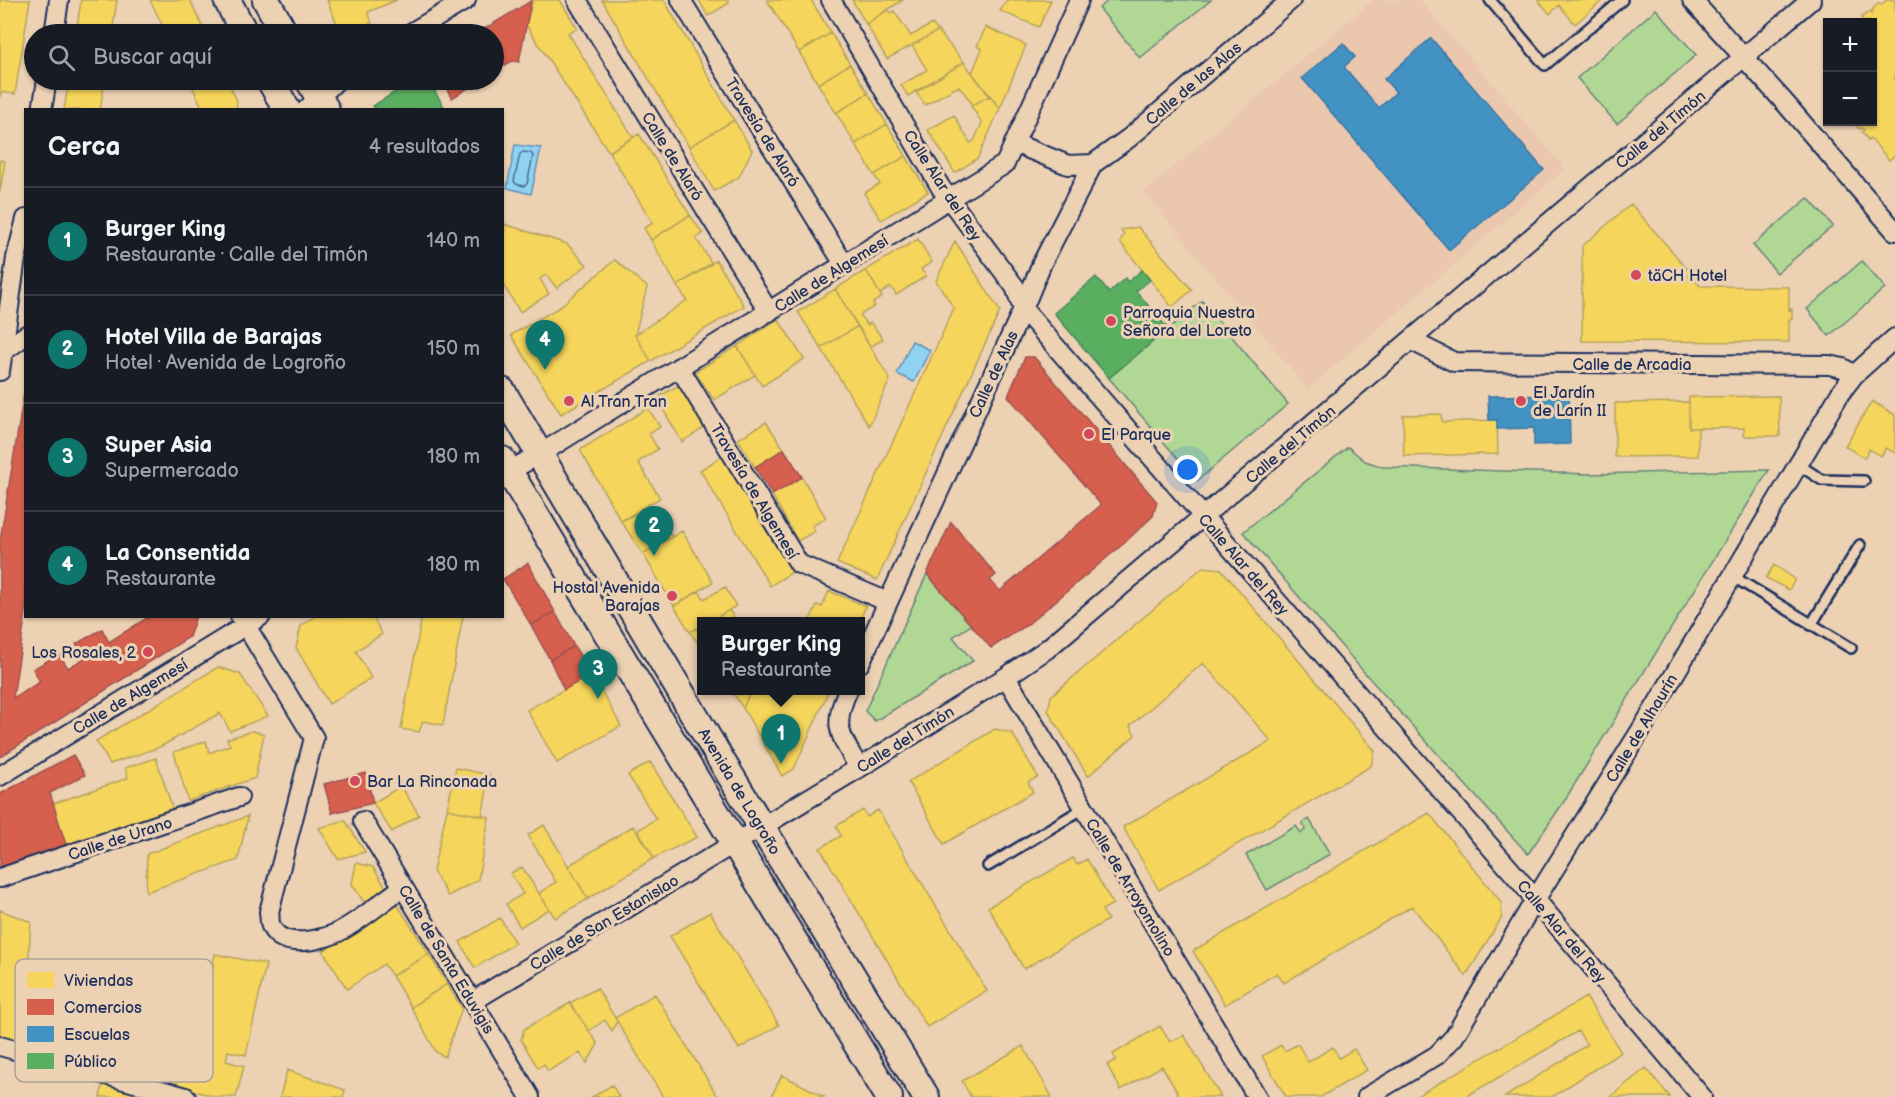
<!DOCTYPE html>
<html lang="es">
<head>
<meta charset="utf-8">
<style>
  :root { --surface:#171b24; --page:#242831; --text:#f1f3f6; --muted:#9ea1a6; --line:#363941; --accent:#0f766e }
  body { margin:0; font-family:"Balsamiq Sans",sans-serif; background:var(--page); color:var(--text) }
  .controls { position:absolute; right:18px; top:18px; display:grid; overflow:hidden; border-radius:0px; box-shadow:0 2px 4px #0004 }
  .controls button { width:54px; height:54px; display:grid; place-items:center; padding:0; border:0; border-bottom:2px solid var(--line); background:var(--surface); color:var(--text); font:30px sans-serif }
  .you { position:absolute; left:1188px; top:470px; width:21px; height:21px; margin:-15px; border:4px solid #fff; border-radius:50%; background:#1a73e8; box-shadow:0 0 0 9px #1a73e833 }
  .badge { display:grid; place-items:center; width:39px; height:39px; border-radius:50%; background:var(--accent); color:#fff; font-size:20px; font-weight:700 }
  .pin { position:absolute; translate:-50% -50px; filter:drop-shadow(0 2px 3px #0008) }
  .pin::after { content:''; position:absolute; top:32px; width:21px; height:18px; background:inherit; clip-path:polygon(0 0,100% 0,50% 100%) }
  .popup { position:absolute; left:697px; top:617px; width:168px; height:78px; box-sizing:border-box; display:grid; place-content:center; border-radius:0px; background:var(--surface); filter:drop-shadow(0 2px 4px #0005); font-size:20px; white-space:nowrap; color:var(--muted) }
  .popup b { font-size:22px; color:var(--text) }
  .popup::after { content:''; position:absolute; left:50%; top:100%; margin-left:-12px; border:12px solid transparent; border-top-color:var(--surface) }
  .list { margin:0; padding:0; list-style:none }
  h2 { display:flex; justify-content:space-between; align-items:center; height:78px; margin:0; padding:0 24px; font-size:26px }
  h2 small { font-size:20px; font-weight:400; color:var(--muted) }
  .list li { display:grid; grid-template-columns:39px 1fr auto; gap:18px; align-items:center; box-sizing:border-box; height:108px; padding:0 24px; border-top:2px solid var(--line) }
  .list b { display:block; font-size:22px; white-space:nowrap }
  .list p { margin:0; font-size:20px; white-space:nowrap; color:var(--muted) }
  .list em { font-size:20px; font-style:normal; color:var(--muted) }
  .icon { flex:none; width:33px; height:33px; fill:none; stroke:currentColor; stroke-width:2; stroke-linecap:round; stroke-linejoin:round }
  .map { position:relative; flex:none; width:1895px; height:1097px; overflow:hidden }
  .search { position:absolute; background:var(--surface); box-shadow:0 2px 4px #0004; left:24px; top:24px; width:480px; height:66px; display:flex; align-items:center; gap:15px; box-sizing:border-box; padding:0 21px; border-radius:33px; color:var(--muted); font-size:22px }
  .panel { position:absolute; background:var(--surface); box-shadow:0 2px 4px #0004; left:24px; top:108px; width:480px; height:510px; border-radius:0px }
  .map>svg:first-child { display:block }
</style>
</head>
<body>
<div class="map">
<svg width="1895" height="1097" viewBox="0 0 1895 1097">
  <rect width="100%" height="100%" fill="#ecd1b3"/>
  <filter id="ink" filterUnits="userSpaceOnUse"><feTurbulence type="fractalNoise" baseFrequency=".0167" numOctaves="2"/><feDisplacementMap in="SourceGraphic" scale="12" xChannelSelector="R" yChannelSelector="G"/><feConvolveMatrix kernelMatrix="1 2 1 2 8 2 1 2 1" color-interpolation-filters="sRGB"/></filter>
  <g filter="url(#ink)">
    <path fill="#ebc7ae" d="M1373,0h47l145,169 -257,220 -164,-197z"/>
    <path fill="#b0d894" stroke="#668479" stroke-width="1.5" d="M1109,0h102l-71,58 -41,-50z
      M1656,9l40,46 -79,69 -40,-46z
      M1808,198l25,28 -56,47 -24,-28z
      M1862,261l23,27 -56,48 -22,-27z
      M1202,301l86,103 -91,77 -88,-103z
      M1348,447l17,14 18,6 207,7 179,-4 -206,333 -35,51 -158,-175 -127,-147z
      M927,574l44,51 -18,12 20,24 -98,60 -10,-10z
      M1309,819l21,35 -63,36 -21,-35 50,-29 5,7 5,-4 -4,-6z"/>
    <path fill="#90d2f1" stroke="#6191b6" stroke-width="1.5" d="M515,145l26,3 -10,46 -24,-6z
      M912,341l18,9 -16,32 -17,-8z"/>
    <path fill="#f6d55c" stroke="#b4a35d" stroke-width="1.5" d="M0,0h30l-15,94 -14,-2 -1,5z
      M81,0h36l-5,34h-36z
      M150,0h40l16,34h-39z
      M327,0h70l-29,12 4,11 -31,11z
      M533,0h27l17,28 -9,5 65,104 -24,15 -83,-127z
      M602,0h62l70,120 -45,27z
      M699,0h28l2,3 -21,13z
      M767,0h44l20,33 -32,19z
      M852,0h51l-37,24z
      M1007,0h44l-12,27 -39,-16z
      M1538,0h65l-28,24 -16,-19 -9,9z
      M1887,0h8v155l-6,5 -19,-22 -2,2 -6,-8 2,-2 -2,-2 -3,1 -6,-7h19v-100h-11l2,-2 -2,-2 8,-6 2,2 2,-3 -1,-1 7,-7 2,2z
      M888,9l2,4 4,-2 17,25 21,-12 6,7 -51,28 -21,-35z
      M986,27l40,18 -26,63 -28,-35 10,-24 -5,-3z
      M938,31l26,31 -56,34 -7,-11 26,-15 -15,-25z
      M831,33l19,31 -32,20 -19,-32z
      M964,62l25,34 -16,9 -14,-19 -34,19 -9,-13z
      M850,64l18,29 -32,20 -18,-29z
      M69,80h36l-5,30h-36z
      M189,80h38l10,21 -1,9h-35l2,-1z
      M868,93l19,31 -32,20 -19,-31z
      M989,96l11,12 -22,50 -23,15 -27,-43 26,-15 16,28 4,-2 8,-18 -11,-17z
      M734,120l18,30 -13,27 -25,14 -25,-44z
      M887,124l19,32 -32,19 -19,-31z
      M639,134l51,81 -39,25 -7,-12 9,-5 -44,-71z
      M906,156l22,36 -47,28 -17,-27 16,-9 -6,-9z
      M0,160l5,1 -5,31z
      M1631,204l58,67v7h4l7,8 89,1v23l3,-1v10h-3v23l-207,-1v-95z
      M690,215l13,19 -7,4 16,26 -35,22 -26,-46z
      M504,224l63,20 20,21 -30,23 -11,-13 -6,4 9,15 -29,18 -18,-29z
      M1138,227l54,63 -20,17 -52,-65 4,-8 -3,-4z
      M918,239l14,23 -11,7 5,7 -30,19 -5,-8 -11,7 -14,-24z
      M955,241l45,70 -123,269 -40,-17 117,-255 -18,-27z
      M615,260l32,27 -12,48 16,26 -90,53 -50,-79 47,-27z
      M716,260l28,46 -93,55 -16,-26 52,-35 -10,-14z
      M866,270l16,27 -9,6 2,3 -15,9 7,10 4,-2 12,16 -13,8 -35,-58z
      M0,275l5,1 -5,23z
      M835,289l23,37 -37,22 -23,-36z
      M778,319l26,40 -42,27 -25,-40z
      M858,326l32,53 -21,47 -48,-78z
      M737,346l18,29 -41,25 -19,-28z
      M679,385l27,41 -24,16 -18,-31 2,-6 -6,-9z
      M1779,396l1,40h-36v-8h-55v-31z
      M1872,401l23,14v38l-9,-5 -5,8 -12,-7 -5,9 -19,-12z
      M1689,402v26h9v28l-83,1v-54z
      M648,408l12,19 -11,7 9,15 -20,13 22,36 -39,23 -41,-71z
      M1441,414l1,8 55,-2 1,34 -94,2 -1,-41z
      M766,422l18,27 -29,18 -17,-28z
      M724,455l70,116 -24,15 -70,-116z
      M802,477l24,41 -14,8 3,5 -17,10 -26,-46z
      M653,506l19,31 -29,17 -22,-33z
      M682,531l31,51 -39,24 -31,-52z
      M1774,565l21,14 -6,11 -23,-12z
      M1203,567l18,2 154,182 -4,15 -212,124 -36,-63 148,-86 -68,-78 -73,63 5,9 -47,41 -40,-65 3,-15z
      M725,587l11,19 -27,16h-7v4l-12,6 -16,-26 25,-15 5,8z
      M829,591l37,15 -7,16h-50l8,-17 5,2z
      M729,610l8,12h-28z
      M316,616h56l10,18 -26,17 15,27 -42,26 -33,-56 5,-22z
      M422,616h41l-20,109 -20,-4 -4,11 -18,-3z
      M702,626v23l-12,-17z
      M218,667l22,7 28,42 -38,15 -10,-18 -60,34 -50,17 -14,-23z
      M592,674l29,52 -64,37 -30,-53z
      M731,690h20l-8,18z
      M751,690h78l-35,79 -12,7 -39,-68z
      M995,729l17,4 26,44 -10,5 5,10 -89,52 -36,-62z
      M252,731l12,3 -9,44 -67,23 -14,-49 32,-11 3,12 21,-8 -3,-6z
      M156,758l17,52 -107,35 -14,-41 76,-26 -3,-10z
      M650,762l47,75 -43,21 -16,-28 18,-11 -28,-44z
      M456,768l34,7 -8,41 -35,-7z
      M401,786l18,29 -27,17 -19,-29z
      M447,809l42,8 -11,63 -30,16 -15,-25z
      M863,810l4,7 11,-7 109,181 -60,36 -107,-179 21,-12 -5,-10z
      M1429,813l72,89 1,15 -36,59 -54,-70 -128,77 -7,-10 -52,32 -32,-54z
      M248,816l-10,44 -92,32 1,-38z
      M345,820l20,32 -27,7 -19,-31z
      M544,825l44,74 -33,19 -16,-25 17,-11 -28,-47z
      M633,826l21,32 -66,41 -20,-33z
      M1073,858l4,7 10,-6 26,45 -11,6 6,10 -84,49 -36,-62z
      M356,863l17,4 14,22 -22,15 -13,-20z
      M522,867l27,42 -29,18 -14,-23 17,-10 -12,-21z
      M397,904l32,50 -37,22 -8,-12 -37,25 -24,-38z
      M0,910l31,12 -5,75 20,4 -11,45 -35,-11z
      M710,912l69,113 -40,24 -69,-113z
      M500,918l15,25 -40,25 -15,-26z
      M215,954l51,10 -20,91 -18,-4 -2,10 18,5 -8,31h-19l-49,-13 18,-55 14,-30 7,3z
      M429,954l18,30 -36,23 -19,-31z
      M54,963l32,7 -22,85 -29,-9z
      M447,984l15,24 -17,49 -9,-5 -25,-45z
      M597,988l20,33 -5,10 -7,-11 -16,11 -19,-28z
      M655,994l63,103h-55l-48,-79z
      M1586,997l35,55 -69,45h-47l82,-52 -9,-14 -113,66h-50z
      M78,1002l25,6 -13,54 -26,-7z
      M105,1003l38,10 -17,59 -36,-10z
      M570,1003l28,41 -11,19 -7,-10 -32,18 -4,-7 -6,4 -17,-28 3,-11z
      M141,1018l45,11 -18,55 -42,-12z
      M1160,1026l10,16 14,-7 37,62h-41l-18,-31 -41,24 -14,-25 9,-5 -3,-6z
      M1298,1044l10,18 25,-15 6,11 15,-9 13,21 -46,27h-35l-24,-41 19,-11 4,6z
      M1023,1046l29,51h-81l-9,-16z
      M1646,1068l24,29h-60z
      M287,1070l58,20 -2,7h-63z
      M782,1075l43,22h-54z
      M103,1084l47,13h-50z
      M612,1085l7,12h-27z"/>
    <path fill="#d6604d" stroke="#9e5152" stroke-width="1.5" d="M531,1l-12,61 -7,-1 -18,11v-38h-18z
      M441,80h41l-30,18z
      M1025,357h9l123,145 -4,14 -31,29 -95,80 -36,23 -64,-74 24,-52 45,53 -6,5 10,11 101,-86 -93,-109z
      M26,381v231l-13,86 27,-16 -7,-13 26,-15 9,14 17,-10 -9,-14 26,-15 7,13 41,-26h46l-7,21 -189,120v-216z
      M784,449l18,28 -30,18 -17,-28z
      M528,563l27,49 -24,13 -28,-46z
      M555,612l19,34 -24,14 -19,-35z
      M574,646l18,28 -28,16 -14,-30z
      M73,755l12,20 -35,18 16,52 -66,22v-73z
      M366,773l7,30 -41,10 -8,-29z"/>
    <path fill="#4393c3" stroke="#3775a5" stroke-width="1.5" d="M1431,38l113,132 -95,80 -147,-172 41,-35 12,14 -11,10 35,41 17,-16 -12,-13z
      M1569,395l1,49 -36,1v-17l-37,1v-9h-8l-1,-24z"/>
    <path fill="#5aae61" stroke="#478860" stroke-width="1.5" d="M414,80h14l18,30h-70l-3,-4z
      M1142,270l8,10 -14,11 32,38 -59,49 -55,-65 42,-36 13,16 16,-15 3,4z"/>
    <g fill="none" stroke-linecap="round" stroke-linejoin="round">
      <path stroke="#4a7099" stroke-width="1.5" d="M523,152l8,1 2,3 -6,28 -3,2 -8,-2 -2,-3 6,-27z"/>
      <g stroke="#1b2f5e" stroke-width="14">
        <path id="lane" d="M1490,0l55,65 77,-65
          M1799,465l23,15 42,1
          M1732,576l119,72
          M1811,625l49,-80
          M988,866l96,-58"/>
      </g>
      <g stroke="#1b2f5e" stroke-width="22">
        <path id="street" d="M577,0l192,312
          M681,0l163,264
          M831,0l110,188 74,99 8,22 491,565 188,223
          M1692,0l94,104 109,127
          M54,34l5,-34
          M409,34l57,-34
          M42,110l5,-30
          M306,110l31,-30
          M1014,143l54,22 25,-1
          M1412,341l42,21 375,3 14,3 11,7
          M3,352l23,-17
          M679,367l120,197 89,38
          M0,371l16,-113 10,-39
          M502,475l38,-21 465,-290 74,-164
          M240,616l74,122 -45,174c1,4 0,10 2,14 9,25 55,14 71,4 22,-12 41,-29 61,-43
          M860,663l163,-354 19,-46 51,-99 36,-26 162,-138
          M1006,677l251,420
          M848,690c-17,37 -7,46 11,78
          M0,776l261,-160
          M363,821l167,276
          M0,878l239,-81
          M473,1001l386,-233 147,-91 41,-28 764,-649
          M0,1046l186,51
          M1367,1097l70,-42 17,-18 81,-137 119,-191 187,-317 13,-17 41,-37"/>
      </g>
      <g stroke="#1b2f5e" stroke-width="30">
        <path id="secondary" d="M227,0l18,34
          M266,0l19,34
          M270,80l17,30
          M309,80l17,30
          M502,391l219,369 205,337
          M502,460l387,637"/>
      </g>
      <use href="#lane" stroke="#ecd1b3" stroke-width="9"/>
      <use href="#street" stroke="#ecd1b3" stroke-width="18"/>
      <use href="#secondary" stroke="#ecd1b3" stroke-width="26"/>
    </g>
  </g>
  <g fill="#d1495b" stroke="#ecd1b3" stroke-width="2">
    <circle cx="1636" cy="275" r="6"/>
    <circle cx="1111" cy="321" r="6"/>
    <circle cx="569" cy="401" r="6"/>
    <circle cx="1521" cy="401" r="6"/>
    <circle cx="1089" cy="434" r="6"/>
    <circle cx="672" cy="596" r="6"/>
    <circle cx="148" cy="652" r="6"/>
    <circle cx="355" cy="781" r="6"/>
  </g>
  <g text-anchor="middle" stroke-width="6" stroke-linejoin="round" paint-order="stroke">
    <g font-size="16" fill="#1b2f5e" stroke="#ecd1b3">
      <text transform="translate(1193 83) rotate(-40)" y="6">Calle de las Alas</text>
      <text transform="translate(1660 129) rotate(-40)" y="6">Calle del Timón</text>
      <text transform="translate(763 132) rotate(58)" y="6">Travesía de Alaró</text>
      <text transform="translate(673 156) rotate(58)" y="6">Calle de Alaró</text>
      <text transform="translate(943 185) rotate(57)" y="6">Calle Alar del Rey</text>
      <text transform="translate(831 273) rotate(-32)" y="6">Calle de Algemesí</text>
      <text x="1632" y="370">Calle de Arcadia</text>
      <text transform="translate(993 374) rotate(-65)" y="6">Calle de Alas</text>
      <text transform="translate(1290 444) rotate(-40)" y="6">Calle del Timón</text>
      <text transform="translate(755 491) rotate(59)" y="6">Travesía de Algemesí</text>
      <text transform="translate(1244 564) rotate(49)" y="6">Calle Alar del Rey</text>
      <text transform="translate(130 696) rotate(-31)" y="6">Calle de Algemesí</text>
      <text transform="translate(1641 728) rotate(-59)" y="6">Calle de Alhaurín</text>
      <text transform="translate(905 739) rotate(-32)" y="6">Calle del Timón</text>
      <text transform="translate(740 791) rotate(59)" y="6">Avenida de Logroño</text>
      <text transform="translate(120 838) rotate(-18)" y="6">Calle de Urano</text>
      <text transform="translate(1131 887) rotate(59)" y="6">Calle de Arroyomolino</text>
      <text transform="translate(604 922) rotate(-31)" y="6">Calle de San Estanislao</text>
      <text transform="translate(1562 931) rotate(50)" y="6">Calle Alar del Rey</text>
      <text transform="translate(447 959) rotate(59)" y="6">Calle de Santa Eduvigis</text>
    </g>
    <g font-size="16" fill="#1b2f5e" stroke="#ecd1b3" text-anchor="start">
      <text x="1648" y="281">täCH Hotel</text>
      <text x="1123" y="318">Parroquia Nuestra<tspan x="1123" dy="18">Señora del Loreto</tspan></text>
      <text x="1533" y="398">El Jardín<tspan x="1533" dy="18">de Larín II</tspan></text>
      <text x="581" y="407">Al Tran Tran</text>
      <text x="1101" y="440">El Parque</text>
      <text x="660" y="593" text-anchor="end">Hostal Avenida<tspan x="660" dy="18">Barajas</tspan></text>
      <text x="136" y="658" text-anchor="end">Los Rosales, 2</text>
      <text x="367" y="787">Bar La Rinconada</text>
    </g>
  </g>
  <rect x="15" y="959" width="198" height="123" rx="9" fill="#ecd1b3" stroke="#ada09a" stroke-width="1.5"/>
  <rect x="27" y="972" width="27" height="16" fill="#f6d55c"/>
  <rect x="27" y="999" width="27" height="16" fill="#d6604d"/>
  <rect x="27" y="1026" width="27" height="16" fill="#4393c3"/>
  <rect x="27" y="1053" width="27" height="16" fill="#5aae61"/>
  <g font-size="16" fill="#1b2f5e">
    <text x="64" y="986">Viviendas</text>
    <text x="64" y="1013">Comercios</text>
    <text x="64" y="1040">Escuelas</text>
    <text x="64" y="1067">Público</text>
  </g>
</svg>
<div class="controls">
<button>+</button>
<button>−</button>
</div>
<div class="you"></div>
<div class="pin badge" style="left:781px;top:764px">1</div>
<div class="popup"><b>Burger King</b>Restaurante</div>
<div class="pin badge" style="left:654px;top:556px">2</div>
<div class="pin badge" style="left:598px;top:699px">3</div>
<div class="pin badge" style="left:545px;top:370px">4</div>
<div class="search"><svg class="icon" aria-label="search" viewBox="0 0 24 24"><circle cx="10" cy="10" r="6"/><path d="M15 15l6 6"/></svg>Buscar aquí</div>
<section class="panel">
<h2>Cerca<small>4 resultados</small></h2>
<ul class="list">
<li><span class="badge">1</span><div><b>Burger King</b><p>Restaurante · Calle del Timón</p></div><em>140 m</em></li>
<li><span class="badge">2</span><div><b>Hotel Villa de Barajas</b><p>Hotel · Avenida de Logroño</p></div><em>150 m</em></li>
<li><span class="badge">3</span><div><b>Super Asia</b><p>Supermercado</p></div><em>180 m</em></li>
<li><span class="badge">4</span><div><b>La Consentida</b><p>Restaurante</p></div><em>180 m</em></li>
</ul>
</section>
</div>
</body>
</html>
